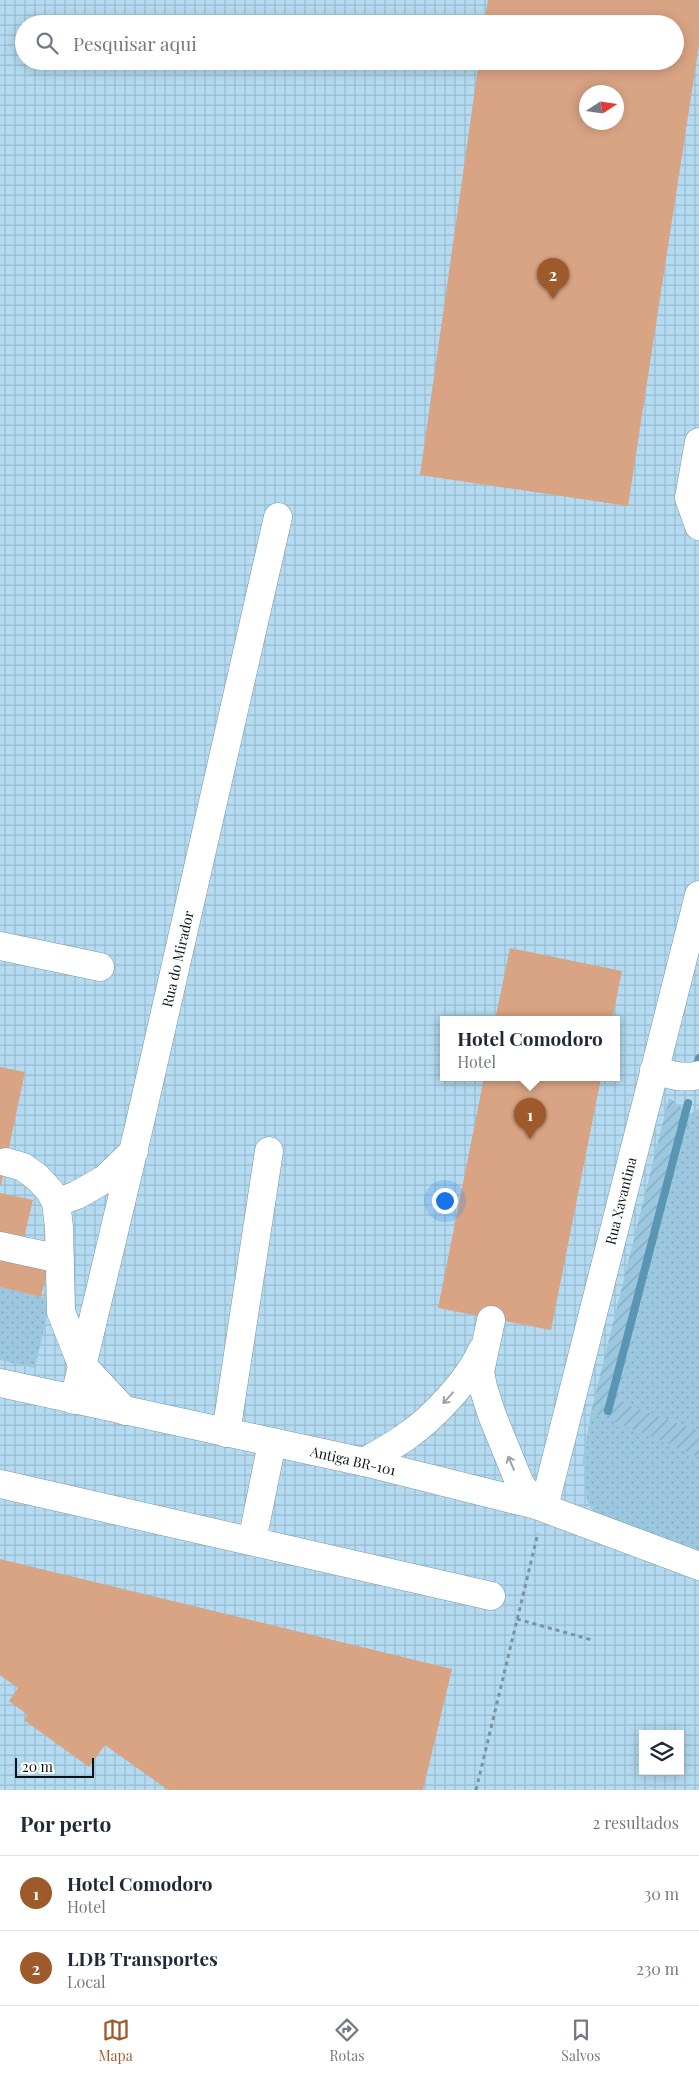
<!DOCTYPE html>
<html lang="pt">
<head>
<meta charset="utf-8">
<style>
  :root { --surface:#fff; --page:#f6f6f7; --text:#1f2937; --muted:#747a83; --line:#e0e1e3; --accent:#9e5a2b }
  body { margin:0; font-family:"Playfair Display",serif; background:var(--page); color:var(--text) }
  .controls { position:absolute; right:15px; bottom:15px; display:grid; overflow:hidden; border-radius:0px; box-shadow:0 2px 12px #0003 }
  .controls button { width:45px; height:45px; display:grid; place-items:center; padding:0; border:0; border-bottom:1px solid var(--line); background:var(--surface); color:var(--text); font:25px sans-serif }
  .compass { position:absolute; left:579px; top:85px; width:45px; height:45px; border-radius:50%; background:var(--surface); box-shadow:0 2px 12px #0003; rotate:78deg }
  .scale { position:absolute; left:15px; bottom:12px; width:79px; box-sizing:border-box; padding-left:5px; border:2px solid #0a151b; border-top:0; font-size:14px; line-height:18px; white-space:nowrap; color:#0a151b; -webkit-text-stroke:4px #fff; paint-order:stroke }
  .you { position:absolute; left:444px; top:1200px; width:18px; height:18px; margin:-12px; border:4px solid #fff; border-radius:50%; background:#1a73e8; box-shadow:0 0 0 8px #1a73e833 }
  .badge { display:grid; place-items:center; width:32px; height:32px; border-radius:50%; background:var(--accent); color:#fff; font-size:16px; font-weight:700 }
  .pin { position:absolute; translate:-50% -41px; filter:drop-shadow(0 1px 2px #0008) }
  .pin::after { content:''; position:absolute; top:26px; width:18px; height:15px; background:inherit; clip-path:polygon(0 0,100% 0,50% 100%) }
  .popup { position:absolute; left:440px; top:1016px; width:180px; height:65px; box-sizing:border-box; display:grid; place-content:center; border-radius:0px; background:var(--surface); filter:drop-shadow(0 1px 4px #0005); font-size:16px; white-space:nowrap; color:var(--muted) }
  .popup b { font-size:19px; color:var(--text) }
  .popup::after { content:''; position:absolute; left:50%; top:100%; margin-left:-10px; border:10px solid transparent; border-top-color:var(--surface) }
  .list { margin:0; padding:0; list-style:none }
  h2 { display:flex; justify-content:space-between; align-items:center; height:65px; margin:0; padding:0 20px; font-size:21px }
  h2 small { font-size:16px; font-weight:400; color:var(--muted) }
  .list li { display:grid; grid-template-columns:32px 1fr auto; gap:15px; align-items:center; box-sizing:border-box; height:75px; padding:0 20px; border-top:1px solid var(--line) }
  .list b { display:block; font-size:19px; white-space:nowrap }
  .list p { margin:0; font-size:16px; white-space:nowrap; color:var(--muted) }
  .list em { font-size:16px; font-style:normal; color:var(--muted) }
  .icon { flex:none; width:28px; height:28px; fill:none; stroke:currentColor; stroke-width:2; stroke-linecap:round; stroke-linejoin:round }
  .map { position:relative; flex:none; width:699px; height:1790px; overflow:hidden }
  .search { position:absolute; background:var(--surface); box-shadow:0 2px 12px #0003; left:15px; right:15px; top:15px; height:55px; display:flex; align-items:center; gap:12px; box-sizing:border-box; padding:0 18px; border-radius:28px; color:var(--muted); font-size:19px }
  .sheet { height:215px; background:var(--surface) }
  nav { display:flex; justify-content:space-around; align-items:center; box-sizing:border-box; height:70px; border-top:1px solid var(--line); background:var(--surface); font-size:14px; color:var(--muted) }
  nav a { display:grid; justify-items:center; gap:2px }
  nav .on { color:var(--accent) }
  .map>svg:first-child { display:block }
</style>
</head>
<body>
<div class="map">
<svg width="699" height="1790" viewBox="0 0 699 1790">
  <defs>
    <pattern id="industrial-grid" width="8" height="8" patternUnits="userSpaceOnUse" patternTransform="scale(1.25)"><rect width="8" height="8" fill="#b4dbf1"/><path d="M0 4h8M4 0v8" fill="none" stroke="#99bbce"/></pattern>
    <pattern id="grass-dots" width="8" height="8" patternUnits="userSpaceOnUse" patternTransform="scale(1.25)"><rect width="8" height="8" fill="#9bc7df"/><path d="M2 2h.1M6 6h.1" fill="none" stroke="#84aabf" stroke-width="1.8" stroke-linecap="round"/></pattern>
    <pattern id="garden-furrows" width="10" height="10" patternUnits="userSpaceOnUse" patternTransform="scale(1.25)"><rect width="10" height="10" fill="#9bc7df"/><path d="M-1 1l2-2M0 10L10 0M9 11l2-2" fill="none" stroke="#84aabf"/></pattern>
  </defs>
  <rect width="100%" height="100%" fill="#c6e6f7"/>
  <path fill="url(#industrial-grid)" fill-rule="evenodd" d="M0,0h699v1790h-699zM24,24h651v37h-651zM586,92h30v30h-30zM444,1020h172v58h-172zM643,1734h37v37h-37z"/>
  <path fill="url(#grass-dots)" d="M699,1108v323l-77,-28 -4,-5 38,-157 35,-127z
    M0,1287l51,12 -16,69 -35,-8z
    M591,1412l108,45v109l-97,-37 -15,-29 -4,-40z"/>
  <path fill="url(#garden-furrows)" d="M669,1098l22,16 -35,127 -38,157 4,5 77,28v26l-108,-45z"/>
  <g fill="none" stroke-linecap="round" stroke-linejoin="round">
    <path stroke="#5b95b4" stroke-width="8" d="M698,1061l1,-3
      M608,1411l80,-308"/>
  </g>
  <path fill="#d9a484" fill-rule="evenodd" d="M488,0h211v45l-71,461 -208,-31 59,-414h196v-37h-191zM586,92h30v30h-30z
    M510,948l112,23 -10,49h-117z
    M0,1067l25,5 -24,113h-1z
    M484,1078h117l-50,252 -113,-22z
    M0,1193l33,7 -9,37 -24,-5z
    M0,1256l48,11 -7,30 -41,-10z
    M0,1559l452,110 -29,121h-255l-63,-45 -16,22 -65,-47 4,-5 -19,-14 9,-13 -18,-13z"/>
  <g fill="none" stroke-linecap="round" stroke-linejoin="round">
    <g stroke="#7b98a8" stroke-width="29">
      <path id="minor" d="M699,442l-10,56 10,28
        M0,946l100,21
        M654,1070c16,5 29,9 45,5
        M6,1162l17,5 14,10 13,14 6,12 3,24 2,85 21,53 43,46
        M56,1203l21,-8 28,-16 29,-28
        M0,1246l60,13
        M491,1320l-11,52 3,15 9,28 28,69 16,21
        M74,1400l64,-269 140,-614
        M226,1433l43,-282
        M364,1462c14,-8 29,-16 43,-26 26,-18 62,-56 75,-86
        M0,1484l491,112
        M544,1507l155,-612
        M252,1541l20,-98"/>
    </g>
    <g stroke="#7b98a8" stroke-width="29">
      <path id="major" d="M0,1383l364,79 172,43 163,61"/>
    </g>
    <path stroke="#7b929f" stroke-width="3" stroke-dasharray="4 4" stroke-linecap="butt" d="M517,1619l75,21
      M476,1790l62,-257"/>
    <use href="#minor" stroke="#fff" stroke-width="28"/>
    <use href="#major" stroke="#fff" stroke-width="28"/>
  </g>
  <defs><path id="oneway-shaft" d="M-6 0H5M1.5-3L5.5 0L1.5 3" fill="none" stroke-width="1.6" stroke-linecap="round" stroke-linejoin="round" transform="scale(1.25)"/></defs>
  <g stroke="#9da1a4">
    <use href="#oneway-shaft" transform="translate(448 1398) rotate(132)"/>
    <use href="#oneway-shaft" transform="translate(511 1463) rotate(-113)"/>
  </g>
  <g text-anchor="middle" stroke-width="4" stroke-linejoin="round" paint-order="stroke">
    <g font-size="14" fill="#0a151b" stroke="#fff">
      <text transform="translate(178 959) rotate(-77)" y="5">Rua do Mirador</text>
      <text transform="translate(621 1201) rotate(-76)" y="5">Rua Xavantina</text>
      <text transform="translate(353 1461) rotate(13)" y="5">Antiga BR-101</text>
    </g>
  </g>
</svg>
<div class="controls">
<button><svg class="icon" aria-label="layers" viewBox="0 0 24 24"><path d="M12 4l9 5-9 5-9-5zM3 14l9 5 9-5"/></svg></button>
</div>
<svg class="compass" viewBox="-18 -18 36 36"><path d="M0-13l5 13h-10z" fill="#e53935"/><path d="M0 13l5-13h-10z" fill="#747a83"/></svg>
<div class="scale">20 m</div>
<div class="you"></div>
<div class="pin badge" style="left:530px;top:1139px">1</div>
<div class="popup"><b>Hotel Comodoro</b>Hotel</div>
<div class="pin badge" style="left:553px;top:299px">2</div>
<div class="search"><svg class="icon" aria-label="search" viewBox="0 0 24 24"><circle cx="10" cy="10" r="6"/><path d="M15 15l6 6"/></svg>Pesquisar aqui</div>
</div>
<section class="sheet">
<h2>Por perto<small>2 resultados</small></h2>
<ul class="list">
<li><span class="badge">1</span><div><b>Hotel Comodoro</b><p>Hotel</p></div><em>30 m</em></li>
<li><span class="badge">2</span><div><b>LDB Transportes</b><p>Local</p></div><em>230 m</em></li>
</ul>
</section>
<nav>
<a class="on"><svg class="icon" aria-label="map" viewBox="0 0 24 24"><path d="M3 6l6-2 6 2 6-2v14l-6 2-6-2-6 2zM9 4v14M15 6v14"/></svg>Mapa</a>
<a><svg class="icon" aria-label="directions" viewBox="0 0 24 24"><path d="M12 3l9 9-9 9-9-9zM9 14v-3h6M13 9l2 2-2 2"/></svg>Rotas</a>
<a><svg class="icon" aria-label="saved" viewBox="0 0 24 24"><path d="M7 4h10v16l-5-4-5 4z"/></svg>Salvos</a>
</nav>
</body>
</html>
